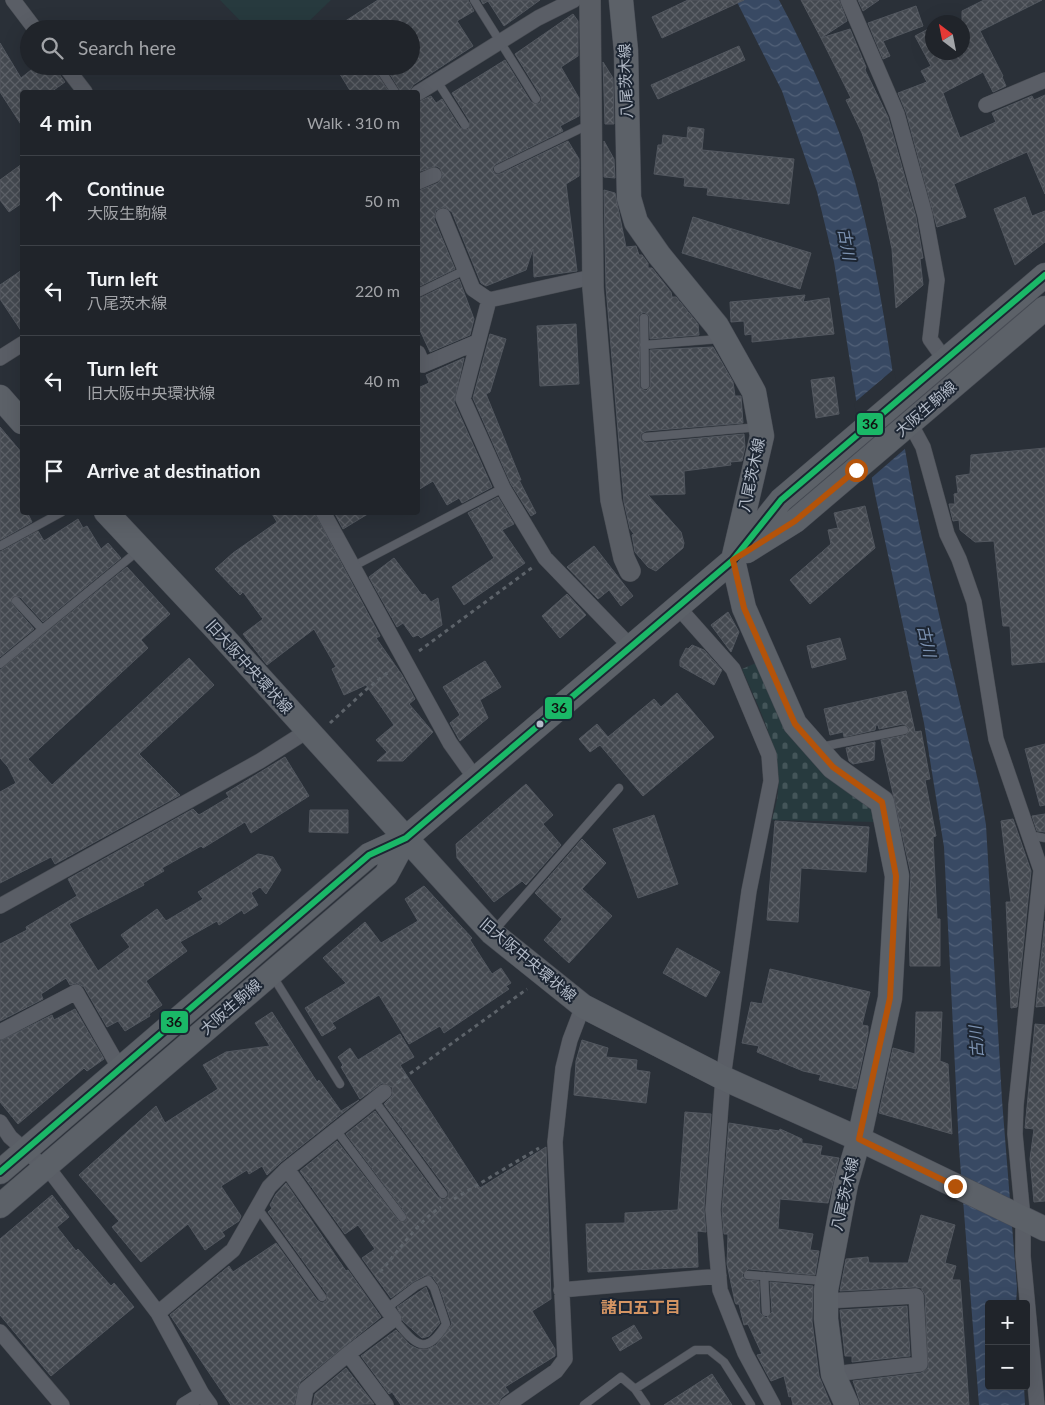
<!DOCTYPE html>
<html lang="en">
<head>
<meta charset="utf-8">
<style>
  :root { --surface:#20242a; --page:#282c32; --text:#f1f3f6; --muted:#a2a4a8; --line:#3d4147 }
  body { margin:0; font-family:Lato,"Noto Sans JP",sans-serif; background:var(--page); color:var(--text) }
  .controls { position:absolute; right:15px; bottom:15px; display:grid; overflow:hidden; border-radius:5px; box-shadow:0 5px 20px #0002 }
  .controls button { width:45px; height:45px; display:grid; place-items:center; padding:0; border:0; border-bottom:1px solid var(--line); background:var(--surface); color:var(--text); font:25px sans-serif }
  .compass { position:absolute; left:925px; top:15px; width:45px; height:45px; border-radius:50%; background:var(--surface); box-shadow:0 5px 20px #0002; rotate:328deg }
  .stop { position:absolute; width:15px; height:15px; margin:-11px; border:4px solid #b45309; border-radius:50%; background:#fff }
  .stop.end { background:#b45309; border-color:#fff; box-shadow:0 1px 5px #0008 }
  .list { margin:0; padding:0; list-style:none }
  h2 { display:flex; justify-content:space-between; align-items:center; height:65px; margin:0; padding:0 20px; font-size:21px }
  h2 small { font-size:16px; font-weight:400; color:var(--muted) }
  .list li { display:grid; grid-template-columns:32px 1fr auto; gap:15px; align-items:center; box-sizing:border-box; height:90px; padding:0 20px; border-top:1px solid var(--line) }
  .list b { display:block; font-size:19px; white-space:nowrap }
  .list p { margin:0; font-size:16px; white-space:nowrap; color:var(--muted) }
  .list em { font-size:16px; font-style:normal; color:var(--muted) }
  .icon { flex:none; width:28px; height:28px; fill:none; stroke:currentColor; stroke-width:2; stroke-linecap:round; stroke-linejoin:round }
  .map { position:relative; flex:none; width:1045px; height:1405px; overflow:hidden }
  .search { position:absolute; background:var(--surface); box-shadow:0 5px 20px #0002; left:20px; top:20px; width:400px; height:55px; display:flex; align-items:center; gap:12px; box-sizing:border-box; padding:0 18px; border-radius:28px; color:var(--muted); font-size:19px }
  .panel { position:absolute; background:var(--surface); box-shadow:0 5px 20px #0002; left:20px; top:90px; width:400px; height:425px; border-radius:5px }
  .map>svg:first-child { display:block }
</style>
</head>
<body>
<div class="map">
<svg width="1045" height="1405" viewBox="0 0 1045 1405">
  <defs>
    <pattern id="cemetery-stones" width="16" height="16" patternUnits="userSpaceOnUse" patternTransform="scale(1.25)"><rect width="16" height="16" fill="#273a3e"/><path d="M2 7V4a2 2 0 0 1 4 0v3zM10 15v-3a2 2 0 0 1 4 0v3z" fill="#445559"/></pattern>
    <pattern id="water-waves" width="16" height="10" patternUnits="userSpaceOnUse" patternTransform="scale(1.25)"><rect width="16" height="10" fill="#384963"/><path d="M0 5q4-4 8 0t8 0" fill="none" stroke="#526178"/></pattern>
    <pattern id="building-cross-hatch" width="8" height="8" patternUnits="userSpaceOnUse" patternTransform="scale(1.25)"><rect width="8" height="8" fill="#444950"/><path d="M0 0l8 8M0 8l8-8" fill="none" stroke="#5d6168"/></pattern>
  </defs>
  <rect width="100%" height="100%" fill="#2a3038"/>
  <path fill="url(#cemetery-stones)" d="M756,663l115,140 9,19 -108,-2c2,-9 5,-18 6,-27 3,-43 -19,-85 -36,-124z"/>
  <path fill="#273a3e" d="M220,0h111l-30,29h-53z"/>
  <path fill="url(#water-waves)" d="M736,0h43c31,58 58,118 76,182 30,106 39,219 61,327 19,94 43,187 64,281l6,35 16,275 15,188 -1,16h-27v82h35l1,19h-46l-20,-257 -15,-301 -20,-124 -48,-224 -20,-100 -22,-137 -17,-70 -35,-101z"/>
  <path fill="#2a3038" d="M894,369l13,78 -38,33 -15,-77z"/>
  <path fill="url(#building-cross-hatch)" stroke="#52575f" d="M378,0h90l6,11 -17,10 16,25 -60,39 -4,7h-8l-16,-26h26v-37h-78z
    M481,0h59l-36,26 -16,-25 -5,3z
    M688,0h56l-82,38 -10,-21z
    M801,0h38l8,21 -26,17z
    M858,0h21l-16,11z
    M984,0h58l-62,31 23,45 -1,1 4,9 -13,6 -10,-20 -40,21 17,45 36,-16 -4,-9 40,-17 2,4 11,-5v99l-18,-42 -73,32 12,33 -29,10 -31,-115 -8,-19 29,-11 -6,-11 10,-5 -16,-30 17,-9v25h30v-41z
    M916,6l7,20 -40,15 7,15 -7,3 -15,-36z
    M573,14l5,7v35l-17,11 18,31v18l-19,10 3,5 -67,33 -4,5 3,5h5l68,-33 11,18v17l-13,8 11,87 -43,6 -1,-28 -7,21 -40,16 -5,-3 -29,-71 -8,-5 -8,3 -2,9 21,50 -37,18v-96l20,-8 5,-7 -3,-8 -4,-2 -18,6v-70l13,-6 5,7 6,-4 18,29 8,2 2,-8 -18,-29 53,-33 26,42 8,2 2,-3v-5l-26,-42z
    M850,29l16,38 -1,3 23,47 28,100 7,41 -3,1 3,26 -27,23 -4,-59 -14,-67 -16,-49 -16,-33 5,-2 -30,-60z
    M0,43l21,35 15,-12h17l12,16 -14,10h-29v34l-22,-34z
    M739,46l6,14 -87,39 -7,-14z
    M603,62l10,16 1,46h-9z
    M335,66h37l17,26h-38z
    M688,127l16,2 -2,21 92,9 -5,45 -82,-9 1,-7 -24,-2 1,-8 -31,-4 4,-29h4l1,-10 24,3z
    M604,141l10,18 1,19 -11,-1z
    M22,164v39l-13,9 -9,-12v-20z
    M604,190l11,3 11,54 10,-1 3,9h3l6,8v5h4l19,24 1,5h4l22,27 1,11 -49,4 -1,-23 -5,-4 -5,3 1,73 6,3 4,-4v-37l63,-3 20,35 2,14h6l2,27 -97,8 -5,3v6l5,3 98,-9 1,13 -3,14 -12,1 1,3 -47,6 1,23 -37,1 33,37 3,11 -1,5 -27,23 -8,-4 -13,-15 -3,-17 2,-1 -4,-5 -6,-27 -18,-215z
    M1025,197l7,19 13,-5v31l-30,23 -21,-56z
    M693,217l118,36 -11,36 -118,-36z
    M22,270v62l-22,-33v-14z
    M459,279l15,40 -4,16 -40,17 -12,-26v-27z
    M805,295l-2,7 26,-4 5,36 -82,8v-8l-7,1 -1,-14 -13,1 -1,-20z
    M576,324l3,60 -39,2 -3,-60z
    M490,334l16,5 -16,53 -4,2 35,86h-2l17,33 -5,3 -20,-32 -38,-86z
    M464,358l-10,44 38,85 -30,16 -3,-5 -12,7 -14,-24 -15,9v-102l11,-5 -3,-8z
    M834,377l5,37 -23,4 -5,-38z
    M0,427l22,26v59h5l5,10 -32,18z
    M1045,448v214l-33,3 -2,-39h-7l-9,-85 -19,1 -15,-12 -1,-10 -6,1 -4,-17h6l-1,-10 4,-1 -2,-17 14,-2 1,-19z
    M498,497l16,27 -12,6 23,33 -61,42 -12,-18 42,-29 -26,-45z
    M865,506l10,42 -65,56 -20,-24 41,-36 -3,-14 10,-2 -4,-15z
    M271,512h43l66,124 -4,2 26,37 13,24 -6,5 24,28 -30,29h-26l10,-9 -11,-12 18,-15 -28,-40 -22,10 -12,-26 4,-2 -22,-38 -47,36 -24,-31 20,-15 -20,-27 -3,3 -25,-26 18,-16 44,-31z
    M334,512h37l-28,17z
    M78,519l5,9 4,-2 14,23 7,-6 13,15 -78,64 -23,-25h-7l-1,7 22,25 -34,28v-105l38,-21 6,10z
    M594,546l39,50 -12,10 -12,-16 -11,9 -31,-32z
    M394,558l28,37 3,-1 6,8 7,-4 4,27 -21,13 -3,-3 -5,2 -10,-14 -6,4 -28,-50z
    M127,567l43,47 -29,26 7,8 -120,111 24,26 137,-127 25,27 -75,69 41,41 -125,69 -4,-7 -51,26v-91l16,-9 -8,-16 -8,-9v-88z
    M567,594l19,21 -26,23 -18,-22z
    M728,612l11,20 -8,20 -20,-27z
    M840,638l6,21 -34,9 -5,-22z
    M692,645l12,5 18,20 -8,15 -34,-19v-6l6,-12 2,1z
    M485,661l16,26 -21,13 8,18 -28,23 -10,-18 10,-8 -17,-28z
    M906,691l9,41 6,-1 9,48 -5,1 11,56 -3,1 4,82h3v47h-30l-1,-53 2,-39 -30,-134 25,-5 3,-7 -6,-4 -24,5 -1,-4h-2l-1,5 -31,7 -1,-5 -13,3 -6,-26z
    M677,693l37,44 -71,59 -43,-51 -10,7 -11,-13 18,-15 11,13 46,-38 7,8z
    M875,742l-1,18 -21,4 -4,-3 -3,-13z
    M1045,744v61l-5,1 -15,-57z
    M285,757l24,39 -58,37 -6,-11 -42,26 -2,-2 -39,22 2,3 -21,12 1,2 -75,39 29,47 32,-24 -9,-12 36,-26 9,12 37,-22 -5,-7 60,-38 15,3 8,13 -15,24 -6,-7 -9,6 7,12 -14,9 -2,-4 -23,15 -2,-4 -37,21 7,9 -41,30 16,24 -13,9 1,2 -25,15 -7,-10 -11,6 -23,-40 -7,-4 -7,2 -4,-7 -25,16 2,5 -43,22v-77l27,-14 -1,-3 51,-31 -9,-17 125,-70 6,6 30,-18 -3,-4z
    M526,784l27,31 -10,9 18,21 -35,40 -4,-4 -28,21 -37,-44 -1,-14z
    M310,810h38v23l-39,-1z
    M1045,814v18l-8,-1 -5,-15z
    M654,815l24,69 -40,14 -25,-69z
    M1013,819l18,52 -14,136 -6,1 -5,-106h5l-10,-81z
    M775,821l94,6 -3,45 -65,-4 -3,54 -31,-2z
    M582,839l24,24 -24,26 30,27 -43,47 -25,-23 18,-21 -27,-26z
    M424,886l48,52 -2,2 22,34 9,-6 10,15 -5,3 3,3 -65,44 -4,-7 -31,18 -30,-49 -47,28 4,5 -14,8 -17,-28 41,-25 -23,-25 42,-36 16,21 37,-22 -13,-22z
    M1045,921v85l-9,1z
    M677,948l43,24 -14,25 -43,-24z
    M770,969l100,23 -8,33 6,1v7l-12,56 -37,-9 2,-5 -18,-4 -46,-19 2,-6 -17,-3 9,-41 11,2z
    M75,1009l29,50 -17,12 -3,-3 -66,56 -18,-22v-61l52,-26 2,5z
    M272,1012l45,70 2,-2 22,31 18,-11 -78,62 -14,13 -5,-9 -13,8 -2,-4 -26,16 20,30 -2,5 -17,11 3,4 -20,14 -17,-26 -47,38 -29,-35 7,-6 -40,-46 77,-69 9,17 53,-34 -15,-24 23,-13 44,-6 -15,-23z
    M916,1012h26l-2,49 8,3 4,70 -73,-21 14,-65 22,6z
    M1035,1024l10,1v176l-11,1 -4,-43 4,-30 -9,-1z
    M400,1034l14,23 -14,8 80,123 66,-41 5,152 -19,12 23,38v7l-50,31 4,5 -8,6 -3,7h-97l-9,-13 -3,2 -28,-38 35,-26 14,15 8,4h10l8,-4 16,-21 -13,-38 -7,-10 -6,-1 -13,7 -22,16 -29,-40 13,-9 -17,-24 -13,9 -45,-63 37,-30 61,79 8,1v-7l-60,-80 29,-23 63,86 5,3 5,-3v-6l-64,-87 8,-8v-9l-10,-4 -22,16 -19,-32 2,-2 -5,-8 12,-9 8,12z
    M582,1040l26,8 -2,9 31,3 -1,10 14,2 -4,31 -72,-8 2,-34z
    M685,1112l26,2 -7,95 2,23 -9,-1 1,36 -110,5 -2,-48 39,-1v-10l53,-3z
    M729,1123l50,8 1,-2 22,10v4l20,3 -2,9 19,3 -11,45 -48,-4 -2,30 35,5 -3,16 9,1 -4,24 -67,-6 -6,6 3,5 14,1 1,32 6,5 6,-6 -2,-30 43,4 -1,35 7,55 12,29h-38l-2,-9 -2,1 -5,-21 -13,5 -4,-7 -10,-19 5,-1 -14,-30 -4,1 -5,-21h-3l-1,-2 -8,-38 1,-30h-4l-2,-24z
    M286,1183l60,88 2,-1 33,47 -81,65 -6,23h-63l-61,-90 59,-49 4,6 43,-29 41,57 5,3 4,-2 1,-7 -59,-82 4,-4 -2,-3 6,-11z
    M52,1195l17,22 -12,10 19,24 2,-2 33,37 3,-3 20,24 -83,69 -51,-61v-76z
    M921,1215l34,10 -10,38 11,3 -4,14h8l9,125h-108l-8,-24 68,-8 7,-5 -3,-73 -4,-7 -6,-1 -75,4 6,-32 22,-2 1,6h39z
    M426,1287l14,36 -11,13 -7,2 -19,-17 -6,-14z
    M907,1306l3,50 -58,6v-6h-7l-5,-46z
    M634,1325l8,13 -22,13 -8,-13z
    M346,1368l28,36 -61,1 2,-11z
    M712,1374l20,31h-68z"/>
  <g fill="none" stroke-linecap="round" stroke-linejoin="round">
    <g stroke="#484c53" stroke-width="9">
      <path id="lane" d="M474,0l62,99
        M378,66l17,26
        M437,81l28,44
        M498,169l90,-44
        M418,293l47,-23
        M644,318l1,67
        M644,345l75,-6
        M646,437l113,-10
        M0,546l62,-34
        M352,567l151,-79
        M16,601l26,28
        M0,664l138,-113
        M821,747l83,-17
        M1029,835l16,3
        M493,932l126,-144
        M272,975l68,109
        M374,1100l69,94
        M336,1130l66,87
        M257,1207l65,90
        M748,1275l78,6
        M764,1276l2,36
        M387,1308l29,-22 12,-6 6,8 12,36c-21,34 -31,20 -52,-5
        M635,1389l60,-39h14l15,12 27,43
        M584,1405l37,-28 14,12 11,16"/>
    </g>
    <g stroke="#484c53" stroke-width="16">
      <path id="street" d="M13,0l22,29
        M848,0l49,114 28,101 12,65 -7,59 15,21
        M65,66l20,26
        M418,93l120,-75 36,-18
        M986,105l59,-25
        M418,182l16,-7
        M443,216l30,73 16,11
        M592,277l-103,23 -26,99 40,89 42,70 85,88
        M418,353l5,12 54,-23
        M0,358l22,-14
        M910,423l13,24 24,87 12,25 15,43 22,137 45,131 -25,235 -1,29 8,84v38l14,149
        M323,512l127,231 25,35
        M677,606l56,63 36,86 2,26 -22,110 -26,187 -10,132 7,80 25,63 28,52
        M0,906l260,-145 47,-30
        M0,1032l76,-40 44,77
        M0,1122l10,15 44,39 104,137 44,81 8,11
        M287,1169l107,150 -46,35 -42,35 -3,16
        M561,1290l158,-14
        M826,1301l90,-5 4,68 -87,10
        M158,1313l75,-63 36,-63 18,-18 97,-77
        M0,1332l62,73
        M348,1354l38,51
        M184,1405l18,-11
        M507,1405l49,-34 9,-12 -10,-217 8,-74 7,-28 13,-34"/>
    </g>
    <g stroke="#484c53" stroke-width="22">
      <path id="secondary" d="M590,0l3,288 18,212 13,58 6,13"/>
    </g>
    <g stroke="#484c55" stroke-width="25">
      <path id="primary" d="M621,0l5,51 3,147 7,24 23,33 58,71 37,66 8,44 -29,124 11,48 51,116 38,43 49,35 15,74 -7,122 -31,141 -13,45 -20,106v29l7,55 14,31
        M0,397l22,25
        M106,512l108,115 278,306 91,73 140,72 136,61 186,90
        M747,551l48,-30 250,-213
        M0,1172l369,-317 37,-17 327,-278 48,-60 264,-225
        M0,1206l386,-331 20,-37"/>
    </g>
    <path stroke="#5d636a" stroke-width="3" stroke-dasharray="4 4" stroke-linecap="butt" d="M419,651l114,-84
      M330,723l38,-35 23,-18
      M397,1083l130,-94
      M454,1199l85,-51
      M380,1272c19,-21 37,-50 61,-65"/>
    <use href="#lane" stroke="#5a5e66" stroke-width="8"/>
    <use href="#street" stroke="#5a5e66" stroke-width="15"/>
    <use href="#secondary" stroke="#595d64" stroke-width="21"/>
    <use href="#primary" stroke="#5c6168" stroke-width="24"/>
    <g stroke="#1d2633" stroke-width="10">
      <path id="bus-1" d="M0,1172l369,-317 37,-17 327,-278 48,-60 264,-225"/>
    </g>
    <use href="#bus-1" stroke="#1ab867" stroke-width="6"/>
  </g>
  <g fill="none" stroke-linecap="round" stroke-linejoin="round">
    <path stroke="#b45309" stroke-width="6" d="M856,470l-61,51 -62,39 11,48 51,116 38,43 49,35 14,74 -6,122 -31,141 96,47"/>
  </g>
  <circle fill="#b4bcc9" stroke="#1d2633" stroke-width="2" cx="540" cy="724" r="4.5"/>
  <g text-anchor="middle" stroke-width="4" stroke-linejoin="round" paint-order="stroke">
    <g font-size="15" fill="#b4bcc9" stroke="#1d2633">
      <text transform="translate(626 81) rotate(-92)" y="5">八尾茨木線</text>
      <text transform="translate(926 409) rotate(-41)" y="5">大阪生駒線</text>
      <text transform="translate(752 475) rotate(-78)" y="5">八尾茨木線</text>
      <text transform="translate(249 667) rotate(48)" y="5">旧大阪中央環状線</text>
      <text transform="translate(528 960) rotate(40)" y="5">旧大阪中央環状線</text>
      <text transform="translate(231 1007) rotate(-41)" y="5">大阪生駒線</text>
      <text transform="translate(845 1194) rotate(-77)" y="5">八尾茨木線</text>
    </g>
    <g font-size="16" font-style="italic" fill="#7c92b1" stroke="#1d2633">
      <text transform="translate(847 244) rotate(80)" y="6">古川</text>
      <text transform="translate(927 641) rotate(78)" y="6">古川</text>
      <text transform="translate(976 1042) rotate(-94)" y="6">古川</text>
    </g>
    <g font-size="16" font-weight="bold" fill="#d59563" stroke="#1d2633">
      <text x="641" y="1313">諸口五丁目</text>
    </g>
  </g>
  <g stroke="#1d2633" stroke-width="2">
    <rect x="856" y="412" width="28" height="24" rx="5" fill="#1ab867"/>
    <rect x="544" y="696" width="29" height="24" rx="5" fill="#1ab867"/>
    <rect x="160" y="1010" width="29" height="24" rx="5" fill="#1ab867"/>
  </g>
  <g font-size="14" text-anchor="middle" font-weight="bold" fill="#111">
    <text x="870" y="429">36</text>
    <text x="559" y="713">36</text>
    <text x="174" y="1027">36</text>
  </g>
</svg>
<div class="controls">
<button>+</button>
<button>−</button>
</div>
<svg class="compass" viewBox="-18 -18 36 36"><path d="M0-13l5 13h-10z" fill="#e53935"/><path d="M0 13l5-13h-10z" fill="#a2a4a8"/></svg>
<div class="stop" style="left:856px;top:470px"></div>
<div class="stop end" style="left:955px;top:1186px"></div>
<div class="search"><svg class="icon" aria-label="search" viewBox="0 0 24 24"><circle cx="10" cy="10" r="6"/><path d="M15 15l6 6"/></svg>Search here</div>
<section class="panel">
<h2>4 min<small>Walk · 310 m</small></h2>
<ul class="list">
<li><svg class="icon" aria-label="ahead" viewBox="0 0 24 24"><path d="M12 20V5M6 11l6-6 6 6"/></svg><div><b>Continue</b><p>大阪生駒線</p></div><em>50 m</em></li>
<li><svg class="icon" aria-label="left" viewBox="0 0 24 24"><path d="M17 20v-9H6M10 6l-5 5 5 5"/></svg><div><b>Turn left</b><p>八尾茨木線</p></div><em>220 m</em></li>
<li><svg class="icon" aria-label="left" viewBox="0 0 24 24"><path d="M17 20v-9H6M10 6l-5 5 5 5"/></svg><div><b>Turn left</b><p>旧大阪中央環状線</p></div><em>40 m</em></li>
<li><svg class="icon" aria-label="arrive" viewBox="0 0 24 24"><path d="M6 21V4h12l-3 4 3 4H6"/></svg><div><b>Arrive at destination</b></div></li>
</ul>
</section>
</div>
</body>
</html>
